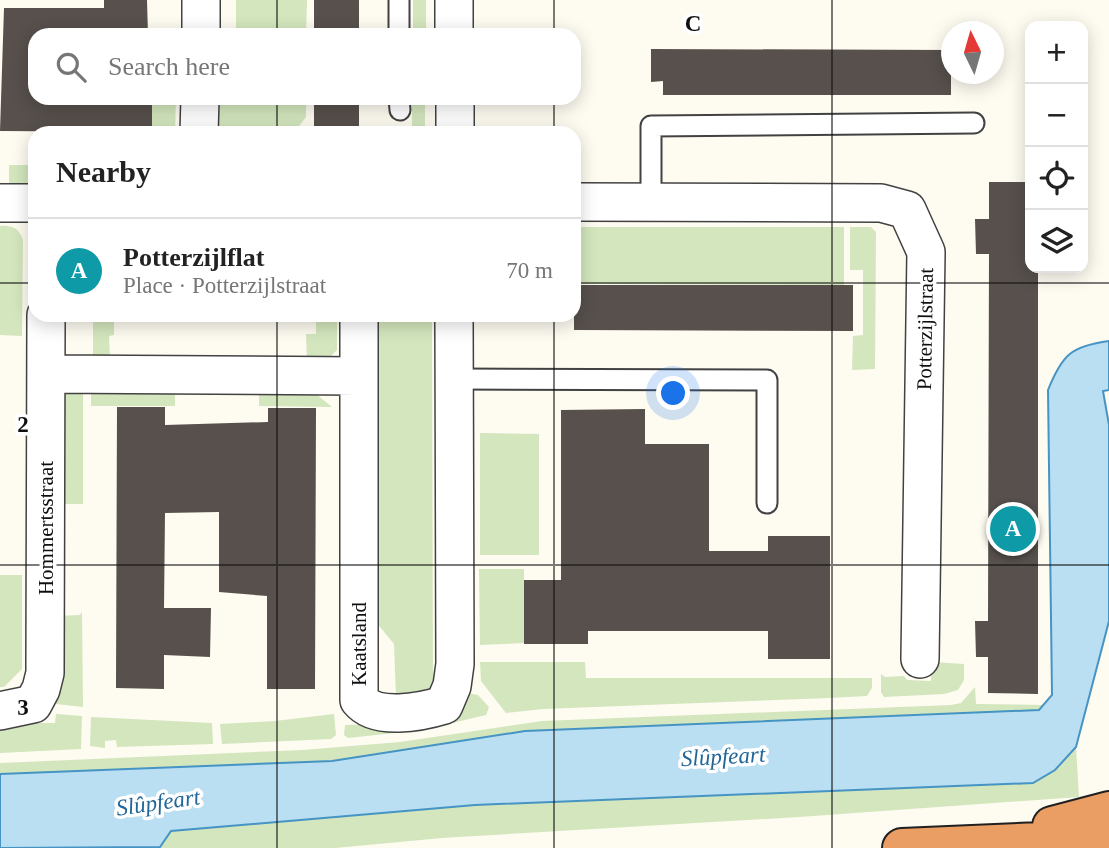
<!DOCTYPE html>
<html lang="en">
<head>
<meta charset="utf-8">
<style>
  :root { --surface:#fff; --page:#f2f2f2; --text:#222; --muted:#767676; --line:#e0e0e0; --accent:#b53039 }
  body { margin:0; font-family:Georgia,serif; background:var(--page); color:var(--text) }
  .controls { position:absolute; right:21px; top:21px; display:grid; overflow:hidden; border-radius:14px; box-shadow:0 4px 18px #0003 }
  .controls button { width:63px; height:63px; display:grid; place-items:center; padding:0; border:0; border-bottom:2px solid var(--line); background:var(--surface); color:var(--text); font:35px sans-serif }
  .compass { position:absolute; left:941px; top:21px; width:63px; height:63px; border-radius:50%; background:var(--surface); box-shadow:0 4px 18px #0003; rotate:355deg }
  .you { position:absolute; left:674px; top:394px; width:24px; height:24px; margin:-18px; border:5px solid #fff; border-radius:50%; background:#1a73e8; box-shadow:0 0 0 10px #1a73e833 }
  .badge { display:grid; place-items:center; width:46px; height:46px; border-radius:50%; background:var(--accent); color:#fff; font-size:23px; font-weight:700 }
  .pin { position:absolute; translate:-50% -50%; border:4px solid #fff; box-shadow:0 2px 7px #0006 }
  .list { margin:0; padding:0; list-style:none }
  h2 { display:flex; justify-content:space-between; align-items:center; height:91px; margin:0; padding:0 28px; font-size:30px }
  h2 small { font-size:23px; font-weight:400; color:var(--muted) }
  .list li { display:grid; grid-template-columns:46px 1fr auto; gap:21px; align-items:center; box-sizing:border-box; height:105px; padding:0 28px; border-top:2px solid var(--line) }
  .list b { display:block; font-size:26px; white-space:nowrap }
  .list p { margin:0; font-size:23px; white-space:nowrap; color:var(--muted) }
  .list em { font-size:23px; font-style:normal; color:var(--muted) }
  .icon { flex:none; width:38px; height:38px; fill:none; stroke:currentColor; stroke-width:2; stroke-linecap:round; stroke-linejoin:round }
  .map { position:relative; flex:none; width:1109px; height:848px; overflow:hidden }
  .search { position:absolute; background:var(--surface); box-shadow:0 4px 18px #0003; left:28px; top:28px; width:553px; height:77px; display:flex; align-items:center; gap:18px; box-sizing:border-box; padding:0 24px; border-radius:21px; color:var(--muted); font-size:26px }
  .panel { position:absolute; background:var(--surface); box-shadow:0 4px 18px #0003; left:28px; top:126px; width:553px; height:196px; border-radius:21px }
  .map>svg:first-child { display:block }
</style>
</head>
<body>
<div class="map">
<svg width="1109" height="848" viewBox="0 0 1109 848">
  <rect width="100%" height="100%" fill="#fefbf1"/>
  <path fill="#d3e6bd" d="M236,0h71l-1,35h-70z
    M413,0h13v35h-13z
    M152,98h24l-1,35h-23z
    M211,98h95v19l-7,9v7h-88z
    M412,98h13v35h-13z
    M9,165h26v25h-26z
    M0,226c12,-1 19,2 23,14l-1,96 -22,-1z
    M574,227h270v58l-270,-1z
    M850,227h21l5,5 -1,137 -23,1 1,-34 10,-1v-65h-13z
    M93,315h21v20l-5,1 1,23 -17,1z
    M316,315h21v35l-11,11 -19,-1 -1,-26h10z
    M371,315h61l1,380 -37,3 -2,-54 -23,-28z
    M68,391l15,1v112h-26l2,-105z
    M91,393l84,1v12h-84z
    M259,394h57l16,13 -73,-1z
    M480,433l59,1v121h-59z
    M479,569h45v74l-44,2z
    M0,575h22v94l-18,18h-4z
    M82,612l1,95 -27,-3v-88l24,-1z
    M480,662h105l1,16h286v10l-5,8 -38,2 -286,11 -37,4 -25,-32z
    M932,662l32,2v16l-6,10 -14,4 -60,3 -3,-5v-18l4,3 19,-1 3,4 24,1z
    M975,687l1,17 68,1 -5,5 -514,21 -193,30 -332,13v-11l303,-13 97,-8 142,-21 409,-16 10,-2z
    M467,693l11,2 11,12 -3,8 -64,15 -74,8 -4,-3 1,-10 83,-2z
    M56,714l26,2 -1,33 -81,4v-30h55z
    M334,714l2,21 -5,4 -109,5 -2,-20 55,-3z
    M91,717l121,6 1,21 -96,3 -1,-7 -11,1v7l-15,-2z
    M1076,747l3,50 -280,20 -357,21 -107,10h-194l19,-1 11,-16 304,-26 558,-22 22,-13z"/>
  <path fill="#badef2" stroke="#4694c4" stroke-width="2" d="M1109,341v49l-6,1 6,34v196l-33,126 -21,23 -22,13 -558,22 -304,26 -11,16 -160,1v-74l332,-13 193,-30 514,-21 13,-15 -4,-305c14,-35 23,-44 61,-49z"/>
  <path fill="#57504c" d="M104,0h43l1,35h-113v63h117v34l-152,-1 4,-123h100z
    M314,0h45v35h-45z
    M651,49l300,1v45h-288v-14l-12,1z
    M314,98h45v35l-45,-1z
    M989,182h41v86h8v426l-50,-1v-36h-12l-1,-36h13l1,-367h-13l-1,-35h14z
    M574,285h279v46l-279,-1z
    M117,407h48v18l103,-3v-14h48l-1,281h-48v-93l-48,-4v-80l-54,1 -1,95h47l-1,49 -46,-2v34l-48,-1z
    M645,409v35h64v107h59v-15h62v123h-62v-28h-180v13h-64v-64h37v-170z"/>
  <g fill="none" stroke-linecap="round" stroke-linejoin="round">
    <g stroke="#424242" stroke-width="23">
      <path id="lane" d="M399,0v35
        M399,98l1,12
        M651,202v-76l323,-3
        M456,379l311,1v123"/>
    </g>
    <g stroke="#424242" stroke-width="40">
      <path id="street" d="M454,0v35
        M201,35v-35
        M455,98v35
        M199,133l1,-35
        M574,202l307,1 26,7 19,42 -6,407
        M0,203h35
        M359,315v385c17,21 62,12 85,5l8,-19 3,-22 -1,-349
        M47,374l312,2
        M0,711l33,-7 8,-15 4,-16 1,-358"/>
    </g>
    <g stroke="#202020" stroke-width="42">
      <path id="highway" d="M1052,826l57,-15
        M902,848l207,-9"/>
    </g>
    <use href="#lane" stroke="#fff" stroke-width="19"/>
    <use href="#street" stroke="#fff" stroke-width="37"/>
    <use href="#highway" stroke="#ea9e64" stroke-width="38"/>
  </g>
  <path fill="none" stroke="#0f0f0f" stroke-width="2" stroke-opacity="0.55" d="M277,0v35M554,0v35M832,0v848M277,98v35M554,98v35M0,283h35M574,283h535M277,315v533M554,315v533M0,565h1109"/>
  <g text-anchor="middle" stroke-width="7" stroke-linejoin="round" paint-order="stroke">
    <g font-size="21" fill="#0f0f0f" stroke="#fff">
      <text transform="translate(925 329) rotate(-89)" y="7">Potterzijlstraat</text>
      <text transform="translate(46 528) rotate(-90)" y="7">Hommertsstraat</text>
      <text transform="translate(359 644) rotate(-90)" y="7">Kaatsland</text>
    </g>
    <g font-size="23" font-style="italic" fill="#206698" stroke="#fff">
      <text transform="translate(723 756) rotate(-3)" y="8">Slûpfeart</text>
      <text transform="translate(158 802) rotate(-8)" y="8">Slûpfeart</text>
    </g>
  </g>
  <g font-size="23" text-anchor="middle" font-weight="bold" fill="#0f0f0f" stroke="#fff" stroke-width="7" stroke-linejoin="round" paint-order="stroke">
    <text x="693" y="31">C</text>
    <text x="23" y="432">2</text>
    <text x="23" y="715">3</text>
  </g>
</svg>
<div class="controls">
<button>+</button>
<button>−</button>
<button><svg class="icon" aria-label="locate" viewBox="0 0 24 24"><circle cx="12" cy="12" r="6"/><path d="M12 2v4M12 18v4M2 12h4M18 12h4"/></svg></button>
<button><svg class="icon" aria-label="layers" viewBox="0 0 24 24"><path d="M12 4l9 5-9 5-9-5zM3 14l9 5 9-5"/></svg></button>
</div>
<svg class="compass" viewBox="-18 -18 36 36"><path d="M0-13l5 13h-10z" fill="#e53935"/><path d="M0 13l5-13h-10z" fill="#767676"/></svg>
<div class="you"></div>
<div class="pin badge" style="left:1013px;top:529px;background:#0f9aa8">A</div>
<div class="search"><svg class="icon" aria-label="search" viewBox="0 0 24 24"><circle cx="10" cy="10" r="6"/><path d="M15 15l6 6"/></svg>Search here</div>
<section class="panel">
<h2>Nearby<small></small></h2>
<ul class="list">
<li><span class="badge" style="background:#0f9aa8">A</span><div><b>Potterzijlflat</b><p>Place · Potterzijlstraat</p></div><em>70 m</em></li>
</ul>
</section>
</div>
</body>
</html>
